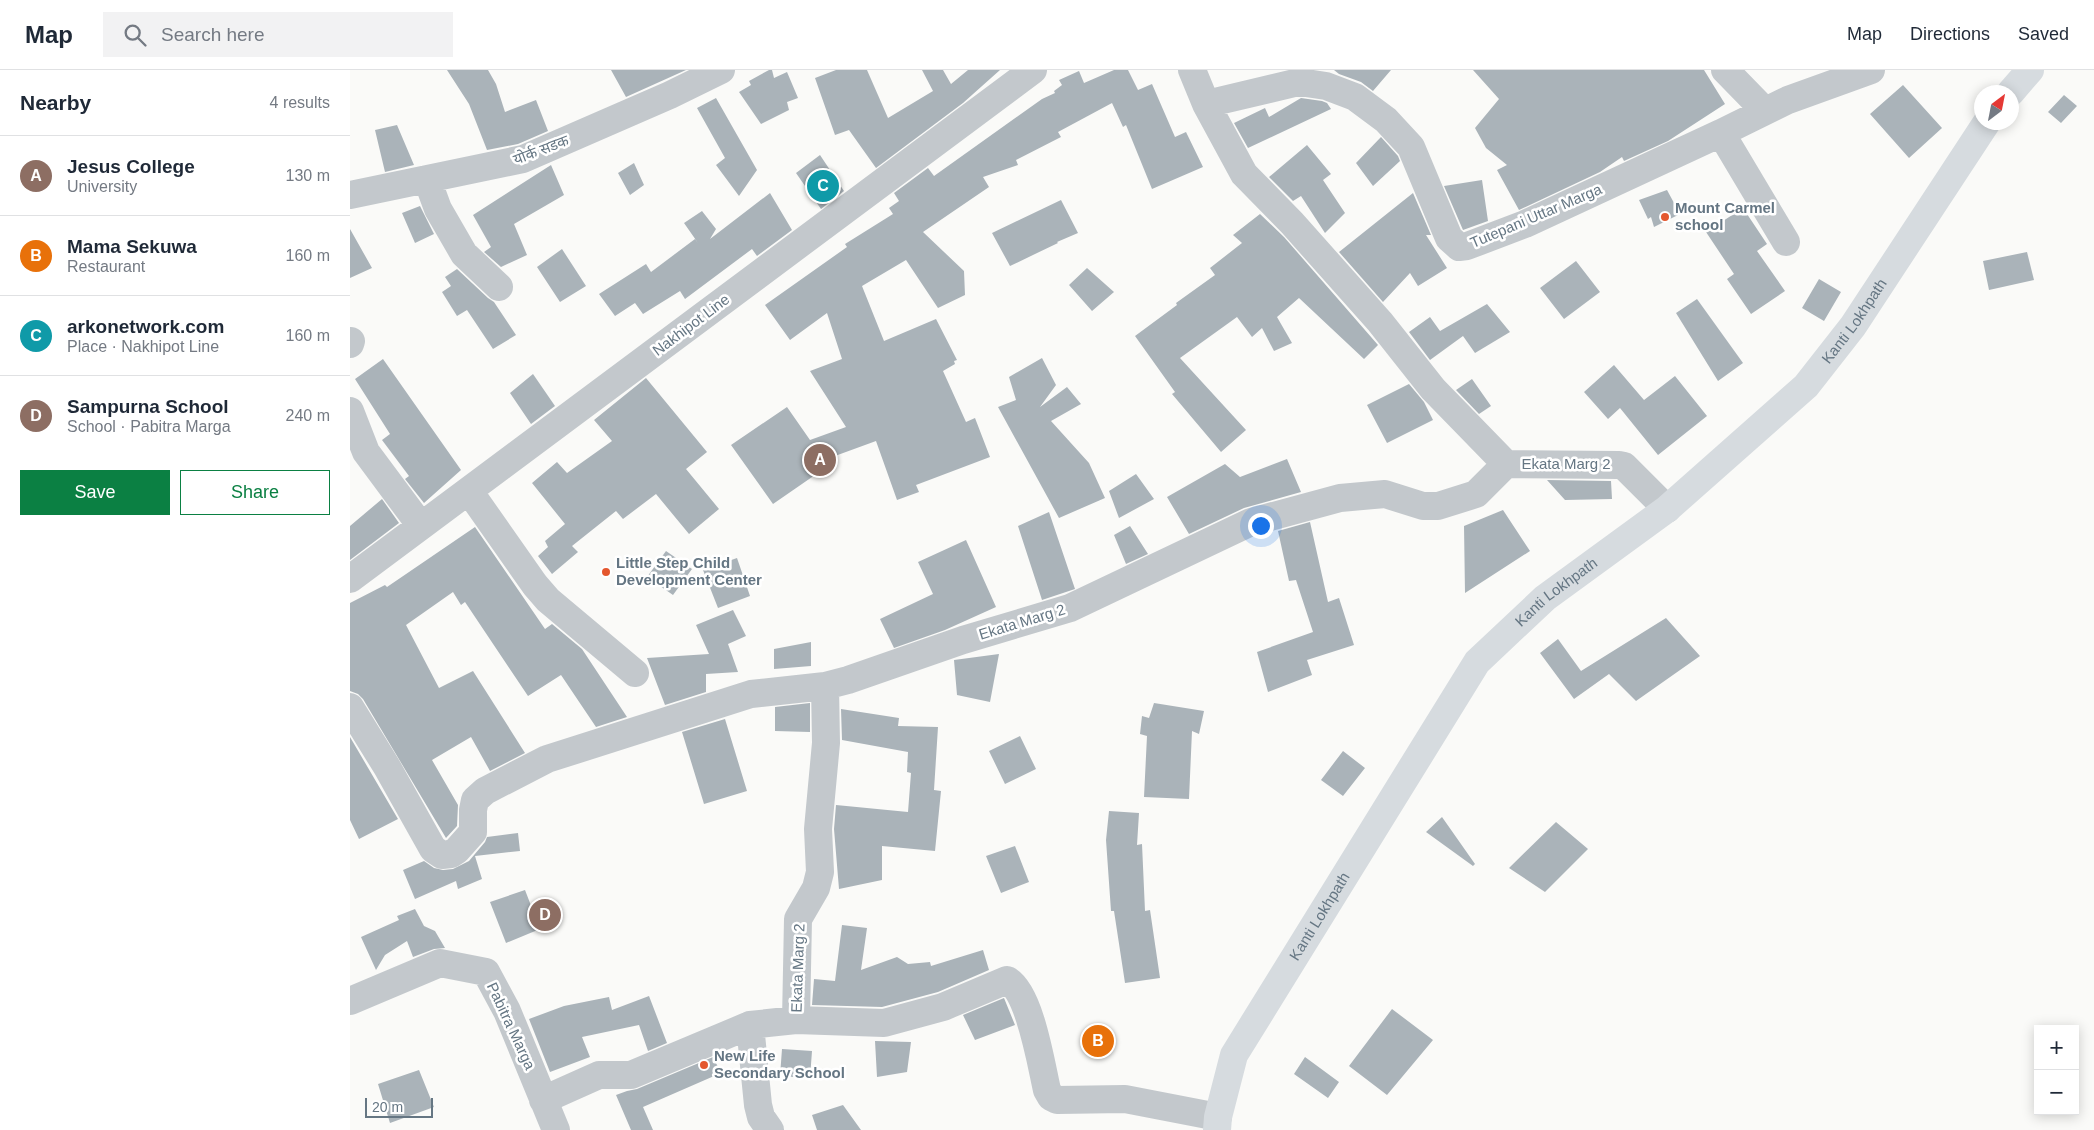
<!DOCTYPE html>
<html lang="en">
<head>
<meta charset="utf-8">
<style>
  :root { --surface:#fff; --page:#f2f2f3; --text:#1f2937; --muted:#747a83; --line:#e0e1e3; --accent:#0b8043 }
  body { margin:0; font-family:Helvetica,"Noto Sans Devanagari",sans-serif; background:var(--page); color:var(--text) }
  .controls { position:absolute; right:15px; bottom:15px; display:grid; overflow:hidden; border-radius:0px; box-shadow:0 2px 12px #0003 }
  .controls button { width:45px; height:45px; display:grid; place-items:center; padding:0; border:0; border-bottom:1px solid var(--line); background:var(--surface); color:var(--text); font:25px sans-serif }
  .compass { position:absolute; left:1624px; top:15px; width:45px; height:45px; border-radius:50%; background:var(--surface); box-shadow:0 2px 12px #0003; rotate:32deg }
  .scale { position:absolute; left:15px; bottom:12px; width:68px; box-sizing:border-box; padding-left:5px; border:2px solid #657683; border-top:0; font-size:14px; line-height:18px; white-space:nowrap; color:#657683; -webkit-text-stroke:4px #fff; paint-order:stroke }
  .you { position:absolute; left:910px; top:455px; width:18px; height:18px; margin:-12px; border:4px solid #fff; border-radius:50%; background:#1a73e8; box-shadow:0 0 0 8px #1a73e833 }
  .badge { display:grid; place-items:center; width:32px; height:32px; border-radius:50%; background:var(--accent); color:#fff; font-size:16px; font-weight:700 }
  .pin { position:absolute; translate:-50% -50%; border:2px solid #fff; box-shadow:0 1px 5px #0006 }
  .list { margin:0; padding:0; list-style:none }
  h2 { display:flex; justify-content:space-between; align-items:center; height:65px; margin:0; padding:0 20px; font-size:21px }
  h2 small { font-size:16px; font-weight:400; color:var(--muted) }
  .list li { display:grid; grid-template-columns:32px 1fr auto; gap:15px; align-items:center; box-sizing:border-box; height:80px; padding:0 20px; border-top:1px solid var(--line) }
  .list b { display:block; font-size:19px; white-space:nowrap }
  .list p { margin:0; font-size:16px; white-space:nowrap; color:var(--muted) }
  .list em { font-size:16px; font-style:normal; color:var(--muted) }
  .actions { display:flex; gap:10px; padding:15px 20px }
  .actions a { flex:1; padding:11px 0; border:1px solid var(--accent); border-radius:0px; text-align:center; font-size:18px; color:var(--accent) }
  .actions .main { background:var(--accent); color:#fff }
  .icon { flex:none; width:28px; height:28px; fill:none; stroke:currentColor; stroke-width:2; stroke-linecap:round; stroke-linejoin:round }
  .map { position:relative; flex:none; width:1744px; height:1060px; overflow:hidden }
  header { display:flex; align-items:center; gap:30px; box-sizing:border-box; height:70px; padding:0 25px; background:var(--surface); border-bottom:1px solid var(--line) }
  header strong { font-size:24px }
  nav { display:flex; gap:28px; margin-inline-start:auto; font-size:18px }
  .search { width:350px; height:45px; background:var(--page); display:flex; align-items:center; gap:12px; box-sizing:border-box; padding:0 18px; border-radius:0px; color:var(--muted); font-size:19px }
  main { display:flex }
  aside { flex:1; background:var(--surface) }
  .map>svg:first-child { display:block }
</style>
</head>
<body>
<header>
<strong>Map</strong>
<div class="search"><svg class="icon" aria-label="search" viewBox="0 0 24 24"><circle cx="10" cy="10" r="6"/><path d="M15 15l6 6"/></svg>Search here</div>
<nav><a>Map</a><a>Directions</a><a>Saved</a></nav>
</header>
<main>
<aside>
<h2>Nearby<small>4 results</small></h2>
<ul class="list">
<li><span class="badge" style="background:#8d6e63">A</span><div><b>Jesus College</b><p>University</p></div><em>130 m</em></li>
<li><span class="badge" style="background:#e8710a">B</span><div><b>Mama Sekuwa</b><p>Restaurant</p></div><em>160 m</em></li>
<li><span class="badge" style="background:#0f9aa8">C</span><div><b>arkonetwork.com</b><p>Place · Nakhipot Line</p></div><em>160 m</em></li>
<li><span class="badge" style="background:#8d6e63">D</span><div><b>Sampurna School</b><p>School · Pabitra Marga</p></div><em>240 m</em></li>
</ul>
<div class="actions"><a class="main">Save</a><a>Share</a></div>
</aside>
<div class="map">
<svg width="1744" height="1060" viewBox="0 0 1744 1060">
  <rect width="100%" height="100%" fill="#fafaf8"/>
  <path fill="#aab3b9" d="M97,0h41l8,14 9,28 31,-12 12,31 -30,13 -31,6 -18,-46z
    M261,0h75l-60,27z
    M419,0h3l2,8 13,-6 11,26 -11,4 2,8 -28,14 -22,-32 12,-7 -2,-4z
    M486,0h31l21,48 45,-27 -11,-21h21l8,14 17,-14h32l-37,33 -87,65 -27,-38 -14,5 -20,-57z
    M764,0h14l10,20 14,-6 23,53 11,-5 17,35 -51,22 -26,-64 -3,2 -11,-24 -54,29 3,5 -45,23 2,5 -35,12 6,10 -66,45 41,39 1,24 -27,13 -32,-48 -44,26 22,55 52,-22 21,41 -3,1 1,3 -12,7 23,51 9,-4 15,39 -74,28 3,7 -22,8 -21,-59 -52,19 4,6 -55,38 -42,-59 56,-38 23,33 36,-13 -36,-56 32,-12 -15,-46 -37,27 -25,-35 82,-58 -2,-3 48,-30 -4,-6 10,-7 -5,-8 34,-25 6,8 108,-77 13,-6 -1,-2 8,-6 -3,-5 20,-9 5,12z
    M984,0h57l-18,21 -12,-9 -22,-8z
    M1123,0h231l21,34 -57,37 -44,20 -2,-4 -22,15 -81,38 -22,-40 10,-5 -21,-17 -11,-20 24,-29z
    M1553,15l39,43 -33,30 -39,-44z
    M1714,25l13,11 -16,17 -13,-11z
    M366,28l41,72 -18,26 -23,-31 9,-7 -28,-50z
    M951,28l21,3 5,2 4,6 -83,39 -14,-25 31,-15 4,9z
    M47,55l17,40 -29,7 -10,-42z
    M1031,67l17,19 2,5 -27,25 -17,-23z
    M957,75l24,29 -8,6 22,33 -20,20 -24,-37 -8,5 -24,-24z
    M470,85l24,36 -23,18 -25,-36z
    M284,93l10,22 -14,10 -12,-22z
    M201,95l13,30 -50,29 13,31 -26,12 -17,-15 7,-5 -18,-32z
    M1132,110l6,41 -25,9 -19,-44z
    M1317,120l13,24 -26,13 -3,-10 -3,2 -9,-19z
    M420,123l22,37 -35,26 -5,-7 -67,50 -5,-8 -37,23 -8,-11 -20,13 -16,-22 47,-30 5,8 44,-33 3,4 -14,-20 18,-12 14,18 -6,10z
    M1063,123l18,42h-5l21,33 -29,18 -8,-13 -27,29 -44,-50z
    M711,130l17,33 -21,9 1,1 -48,23 -18,-33z
    M70,136l14,28 -19,9 -13,-30z
    M1393,138l24,36 -10,7 28,40 -34,23 -24,-35 7,-5 -28,-42z
    M910,144l24,23 94,108 -14,14 -65,-61 -22,19 15,26 -18,8 -12,-23 -10,9 -15,-20 -57,41 66,72 -25,22 -49,-58 3,-2 -40,-56 42,-31 -1,-2 39,-28 -5,-7 32,-25 -9,-8z
    M0,159l22,39 -22,10z
    M212,179l24,37 -26,16 -23,-35z
    M1677,182l7,28 -45,10 -6,-29z
    M1226,191l24,31 -36,27 -24,-31z
    M737,198l27,24 -22,19 -23,-26z
    M107,199l31,29 6,4 22,33 -23,14 -26,-39 -10,6 -15,-24 9,-6 -6,-9z
    M1469,209l22,13 -17,29 -22,-13z
    M1347,229l46,64 -25,18 -42,-68z
    M1137,234l23,28 -35,21 -12,-17 -33,24 -21,-28 21,-15 10,14z
    M692,288l14,27 -16,22 27,-20 14,17 -30,17 38,42 16,35 -46,20 -61,-111 18,-7 -7,-23z
    M33,289l78,111 -37,33 -19,-24 4,-3 -27,-36 8,-6 -35,-55z
    M1264,295l30,35 31,-24 32,40 -49,39 -38,-47 -12,11 -24,-27z
    M183,304l22,32 -24,18 -21,-31z
    M296,308l61,74 -21,17 33,40 -30,25 -33,-40 -33,25 -7,-8 -44,35 6,6 -26,22 -14,-18 10,-9 -3,-6 20,-17 -33,-41 25,-21 10,11 45,-32 -18,-21z
    M1122,309l19,27 -12,8 -23,-24z
    M1059,314l15,18 9,18 -46,23 -20,-38z
    M937,389l14,33 -57,16 -55,26 -22,-37 58,-33 15,13z
    M786,404l18,25 -35,19 -10,-27z
    M1197,410l64,1 1,18 -47,1z
    M32,429l17,24 -49,37v-34z
    M1153,440l27,41 -65,42 -1,-67z
    M699,442l26,77 -33,11 -24,-74z
    M960,452l18,80 11,-4 15,47 -47,15 5,15 -44,17 -11,-40 56,-20 -17,-52 -7,1 -11,-50z
    M780,456l18,28 -22,10 -12,-29z
    M125,457l70,102 7,-5 30,25 45,68 -31,10 -35,-52 -33,21 -63,-94 -4,3 -8,-13 -47,33 33,63 34,-17 52,82 -35,18 -19,-34 -39,23 26,45 -1,21 -11,12 -83,-139 -5,-5 -8,-3v-88l35,-18 2,2z
    M616,470l30,67 -51,23 -51,18 -14,-29 53,-25 -15,-32z
    M316,481l26,18 -19,26 -26,-18z
    M387,488l13,38 -32,12 -15,-38z
    M383,540l13,26 -18,8 10,28 -32,2v18l-41,13 -18,-47 62,-4 -13,-29z
    M1316,548l34,38 -64,45 -27,-27 -35,25 -34,-46 18,-14 23,32z
    M461,572v24l-37,3v-20z
    M649,584l-9,48 -33,-7 -3,-35z
    M460,633v29l-35,-1v-24z
    M804,633l50,8 -5,23 -7,-3 -3,68 -45,-2 3,-61 -7,-2 2,-18 7,2z
    M491,639l58,9 -1,8 40,1 -4,63 7,1 -6,60 -53,-5v34l-43,9 -5,-60 2,-24 72,7 3,-39 -4,-1 1,-20 -66,-12z
    M375,649l22,72 -43,13 -22,-72z
    M670,666l16,33 -31,15 -16,-33z
    M0,667l48,82 -39,20 -9,-19z
    M993,681l22,17 -22,28 -22,-16z
    M759,741l30,2 -2,32 5,-1 3,67 5,-1 10,68 -35,5 -11,-72h-3l-5,-71z
    M1092,747l33,47 -2,2 -47,-34z
    M1206,752l32,27 -43,43 -36,-24z
    M168,763l2,18 -45,5 7,23 -24,10 -2,-8 -41,18 -12,-29 21,-9 10,7 9,2 10,-1 16,-8 16,-19 2,-5z
    M665,776l14,36 -28,11 -15,-37z
    M175,820l15,39 -34,14 -16,-41z
    M65,839l9,17 11,5 10,17 -11,1 -21,8 -6,-16 -22,14 -9,15 -15,-33 38,-17 -2,-4z
    M492,855l25,3 -6,42 36,-13 11,7 22,-2 1,4 52,-16 6,20 -51,22 -56,15 -70,-2 2,-26 21,2z
    M299,926l18,47 -19,8 -9,-26 -57,12 8,20 -40,15 -21,-53 35,-13 45,-9 3,13z
    M654,928l11,27 -40,15 -12,-25z
    M1042,939l41,31 -46,55 -38,-29z
    M525,971l36,1 -4,30 -30,5z
    M432,979l30,2 -2,27 -30,-2z
    M363,987l8,16 -78,34 10,23h-22l-15,-35 11,-4 10,-2z
    M955,987l34,25 -11,16 -34,-24z
    M69,1000l15,37 -44,16 -12,-39z
    M493,1035l18,25h-44l-5,-15z"/>
  <g fill="none" stroke-linecap="round" stroke-linejoin="round">
    <path stroke="#c3c8cc" stroke-width="28" d="M842,0l14,34 38,70 48,49 88,99 53,67 73,75
      M1375,0l40,41
      M856,34l93,-22 27,4 29,11 31,23 25,27 38,91 10,9 8,-1 58,-22 196,-91 67,-33 83,-30
      M1371,63l65,109
      M77,109l11,30 26,45 35,33
      M0,125l173,-36 147,-64 51,-25
      M0,274l1,-3
      M0,341l16,41 55,74
      M119,421l66,94 13,15 87,73
      M0,509l683,-509
      M0,637l37,60 46,82 9,6 9,-1 6,-4 16,-18v-22l2,-10 10,-9 62,-32 204,-65 74,-8
      M0,931l90,-38 46,9 21,39 49,119
      M446,950l2,-101 18,-31 4,-16 -2,-43 8,-86 -1,-57 23,-6 115,-40 107,-32 181,-86 89,-24 45,-4 38,12h15l38,-12 30,-30 113,1 5,1 43,43
      M400,955l8,80 3,12 9,13
      M193,1030l56,-25h32l119,-50 46,-5 88,3 59,-16 64,-27c23,12 34,84 40,110l4,7 6,3 68,-1 93,18"/>
    <g stroke="#d6dbdf" stroke-width="28">
      <path d="M1661,22l19,-22"/>
      <path id="s1" d="M867,1060l1,-13 16,-62 243,-393 68,-64 122,-89 139,-123 47,-60 134,-204"/>
    </g>
  </g>
  <g fill="#e4572e" stroke="#fff" stroke-width="2">
    <circle cx="1315" cy="147" r="5"/>
    <circle cx="256" cy="502" r="5"/>
    <circle cx="354" cy="995" r="5"/>
  </g>
  <g text-anchor="middle" stroke-width="5" stroke-linejoin="round" paint-order="stroke">
    <g font-size="15" fill="#657683" stroke="#fff">
      <text transform="translate(191 80) rotate(-21)" y="5">योर्क सडक</text>
      <text transform="translate(1186 146) rotate(-23)" y="5">Tutepani Uttar Marga</text>
      <text dy="5" stroke="none"><textPath href="#s1" startOffset="1050">Kanti Lokhpath</textPath></text>
      <text transform="translate(341 255) rotate(-37)" y="5">Nakhipot Line</text>
      <text x="1216" y="399">Ekata Marg 2</text>
      <text dy="5" stroke="none"><textPath href="#s1" startOffset="645">Kanti Lokhpath</textPath></text>
      <text transform="translate(672 552) rotate(-17)" y="5">Ekata Marg 2</text>
      <text dy="5" stroke="none"><textPath href="#s1" startOffset="240">Kanti Lokhpath</textPath></text>
      <text transform="translate(448 898) rotate(-88)" y="5">Ekata Marg 2</text>
      <text transform="translate(161 956) rotate(65)" y="5">Pabitra Marga</text>
    </g>
    <g font-size="15" font-weight="bold" fill="#657683" stroke="#fff" text-anchor="start">
      <text x="1325" y="143">Mount Carmel<tspan x="1325" dy="17">school</tspan></text>
      <text x="266" y="498">Little Step Child<tspan x="266" dy="17">Development Center</tspan></text>
      <text x="364" y="991">New Life<tspan x="364" dy="17">Secondary School</tspan></text>
    </g>
  </g>
</svg>
<div class="controls">
<button>+</button>
<button>−</button>
</div>
<svg class="compass" viewBox="-18 -18 36 36"><path d="M0-13l5 13h-10z" fill="#e53935"/><path d="M0 13l5-13h-10z" fill="#747a83"/></svg>
<div class="scale">20 m</div>
<div class="you"></div>
<div class="pin badge" style="left:470px;top:390px;background:#8d6e63">A</div>
<div class="pin badge" style="left:748px;top:971px;background:#e8710a">B</div>
<div class="pin badge" style="left:473px;top:116px;background:#0f9aa8">C</div>
<div class="pin badge" style="left:195px;top:845px;background:#8d6e63">D</div>
</div>
</main>
</body>
</html>
